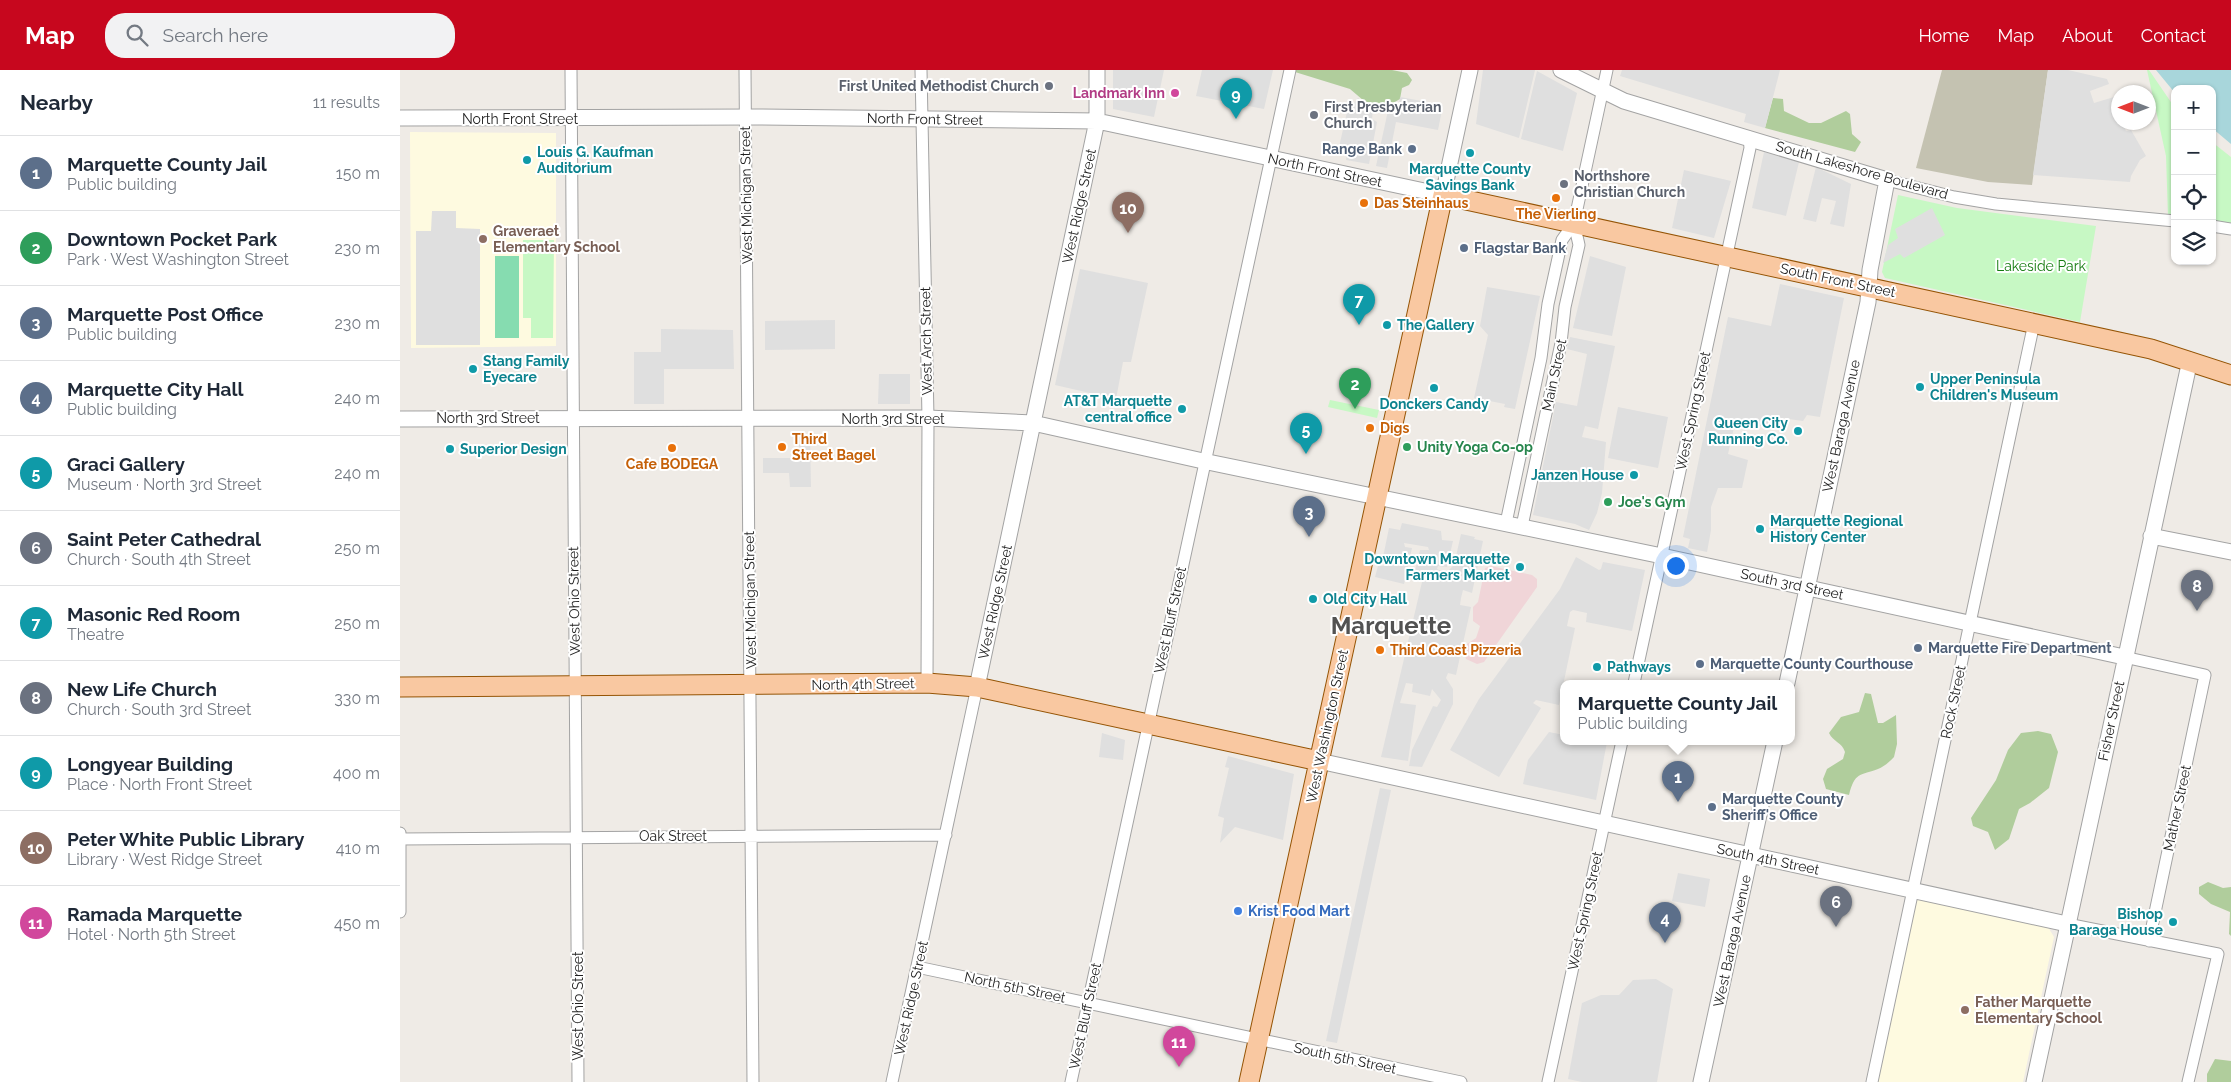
<!DOCTYPE html>
<html lang="en">
<head>
<meta charset="utf-8">
<style>
  :root { --surface:#fff; --page:#f2f2f3; --text:#1f2937; --muted:#747a83; --line:#e0e1e3; --accent:#c7071e }
  body { margin:0; font-family:Raleway,sans-serif; background:var(--page); color:var(--text) }
  .controls { position:absolute; right:15px; top:15px; display:grid; overflow:hidden; border-radius:10px; box-shadow:0 1px 4px #0004 }
  .controls button { width:45px; height:45px; display:grid; place-items:center; padding:0; border:0; border-bottom:1px solid var(--line); background:var(--surface); color:var(--text); font:25px sans-serif }
  .compass { position:absolute; left:1711px; top:15px; width:45px; height:45px; border-radius:50%; background:var(--surface); box-shadow:0 1px 4px #0004; rotate:270deg }
  .you { position:absolute; left:1275px; top:495px; width:18px; height:18px; margin:-12px; border:4px solid #fff; border-radius:50%; background:#1a73e8; box-shadow:0 0 0 8px #1a73e833 }
  .badge { display:grid; place-items:center; width:32px; height:32px; border-radius:50%; background:var(--accent); color:#fff; font-size:16px; font-weight:700 }
  .pin { position:absolute; translate:-50% -41px; filter:drop-shadow(0 1px 2px #0008) }
  .pin::after { content:''; position:absolute; top:26px; width:18px; height:15px; background:inherit; clip-path:polygon(0 0,100% 0,50% 100%) }
  .popup { position:absolute; left:1160px; top:610px; width:235px; height:65px; box-sizing:border-box; display:grid; place-content:center; border-radius:10px; background:var(--surface); filter:drop-shadow(0 1px 4px #0005); font-size:16px; white-space:nowrap; color:var(--muted) }
  .popup b { font-size:19px; color:var(--text) }
  .popup::after { content:''; position:absolute; left:50%; top:100%; margin-left:-10px; border:10px solid transparent; border-top-color:var(--surface) }
  .list { margin:0; padding:0; list-style:none }
  h2 { display:flex; justify-content:space-between; align-items:center; height:65px; margin:0; padding:0 20px; font-size:21px }
  h2 small { font-size:16px; font-weight:400; color:var(--muted) }
  .list li { display:grid; grid-template-columns:32px 1fr auto; gap:15px; align-items:center; box-sizing:border-box; height:75px; padding:0 20px; border-top:1px solid var(--line) }
  .list b { display:block; font-size:19px; white-space:nowrap }
  .list p { margin:0; font-size:16px; white-space:nowrap; color:var(--muted) }
  .list em { font-size:16px; font-style:normal; color:var(--muted) }
  .icon { flex:none; width:28px; height:28px; fill:none; stroke:currentColor; stroke-width:2; stroke-linecap:round; stroke-linejoin:round }
  .map { position:relative; flex:none; width:1831px; height:1012px; overflow:hidden }
  header { display:flex; align-items:center; gap:30px; box-sizing:border-box; height:70px; padding:0 25px; background:var(--accent); color:#fff }
  header strong { font-size:24px }
  nav { display:flex; gap:28px; margin-inline-start:auto; font-size:18px }
  .search { width:350px; height:45px; background:var(--page); display:flex; align-items:center; gap:12px; box-sizing:border-box; padding:0 18px; border-radius:20px; color:var(--muted); font-size:19px }
  main { display:flex }
  aside { flex:1; background:var(--surface) }
  .map>svg:first-child { display:block }
</style>
</head>
<body>
<header>
<strong>Map</strong>
<div class="search"><svg class="icon" aria-label="search" viewBox="0 0 24 24"><circle cx="10" cy="10" r="6"/><path d="M15 15l6 6"/></svg>Search here</div>
<nav><a>Home</a><a>Map</a><a>About</a><a>Contact</a></nav>
</header>
<main>
<aside>
<h2>Nearby<small>11 results</small></h2>
<ul class="list">
<li><span class="badge" style="background:#5c6f8a">1</span><div><b>Marquette County Jail</b><p>Public building</p></div><em>150 m</em></li>
<li><span class="badge" style="background:#2e9e5b">2</span><div><b>Downtown Pocket Park</b><p>Park · West Washington Street</p></div><em>230 m</em></li>
<li><span class="badge" style="background:#5c6f8a">3</span><div><b>Marquette Post Office</b><p>Public building</p></div><em>230 m</em></li>
<li><span class="badge" style="background:#5c6f8a">4</span><div><b>Marquette City Hall</b><p>Public building</p></div><em>240 m</em></li>
<li><span class="badge" style="background:#0f9aa8">5</span><div><b>Graci Gallery</b><p>Museum · North 3rd Street</p></div><em>240 m</em></li>
<li><span class="badge" style="background:#6b7280">6</span><div><b>Saint Peter Cathedral</b><p>Church · South 4th Street</p></div><em>250 m</em></li>
<li><span class="badge" style="background:#0f9aa8">7</span><div><b>Masonic Red Room</b><p>Theatre</p></div><em>250 m</em></li>
<li><span class="badge" style="background:#6b7280">8</span><div><b>New Life Church</b><p>Church · South 3rd Street</p></div><em>330 m</em></li>
<li><span class="badge" style="background:#0f9aa8">9</span><div><b>Longyear Building</b><p>Place · North Front Street</p></div><em>400 m</em></li>
<li><span class="badge" style="background:#8d6e63">10</span><div><b>Peter White Public Library</b><p>Library · West Ridge Street</p></div><em>410 m</em></li>
<li><span class="badge" style="background:#d1479c">11</span><div><b>Ramada Marquette</b><p>Hotel · North 5th Street</p></div><em>450 m</em></li>
</ul>
</aside>
<div class="map">
<svg width="1831" height="1012" viewBox="0 0 1831 1012">
  <rect width="100%" height="100%" fill="#efebe6"/>
  <path fill="#f0d5d8" d="M1091,496l41,9 5,4v8l-53,75 -7,2 -11,-5 -2,-8 3,-7 9,-6 4,-12 -7,-5v-14l5,-5 7,-34z"/>
  <path fill="#fefae0" d="M10,62l146,1v213l-145,2z
    M1514,827l134,30 6,10 -31,145h-145z"/>
  <path fill="#c4c2b1" d="M1542,0h106l-16,115 -44,-3 -72,-14z"/>
  <path fill="#b0cd9c" d="M894,0h98l15,3 5,7 -3,5 -7,3 -2,11 -23,13 -27,-23 -55,-17z
    M1373,28l10,1 1,12 25,12h12l25,-12 4,3 2,20 9,8 -6,10 -90,-24z
    M1465,623l6,1 7,29h5l13,-8 1,29 -3,13c-4,4 -10,10 -16,12 -19,7 -23,3 -29,26l-23,-6 -3,-10 4,-10 16,-10 2,-7c-3,-10 -12,-10 -16,-19l12,-16 18,-5z
    M1638,661l13,3 7,18 -9,36 -19,15 -11,6 -10,30 -14,11 -7,-18 -15,-6 -2,-8 25,-38 12,-30 13,-17z
    M1808,812l15,6 8,-1v49l-2,-2 1,-22 -19,-8 -12,-10v-7z
    M1815,989l16,2v21h-24v-8z"/>
  <path fill="#c7f8c4" d="M1747,0h2l26,38v109l-7,-1 -2,-60z
    M1812,72l19,15v67l-19,-2z
    M1498,125l59,13 139,18 -16,96 -195,-44 -3,-6z
    M123,170h31l-1,98h-22v-20h-8z
    M930,330l49,10 -2,8 -49,-11z"/>
  <path fill="#86dcb0" d="M95,186h24v82h-24z"/>
  <path fill="#dfdfdf" d="M713,0h51l-10,47 -41,-8z
    M802,0h71l-9,39 -68,-13z
    M1083,0h52l-16,68 -43,-14z
    M1222,0h158l-15,58 -21,-6 2,-8 -126,-38z
    M1648,0h20l39,9 2,5 -19,7 4,12 20,-6 4,13v12l5,1 3,8 5,-1 15,26 -6,4 -9,16 -1,6 -97,-7z
    M1137,1l40,22 -14,58 -42,-12z
    M1000,27l43,8 -5,25 -42,-8 -9,46 -11,-2 13,-60 10,-1z
    M958,28l15,12 -1,9 5,3 -8,42 -23,-4 2,-11 -9,-2 8,-35z
    M1364,82l35,10 -13,54 -34,-8z
    M1416,97l35,17 -7,43 -14,-3 6,-23 -14,-3 -6,24 -13,-3z
    M1284,100l47,11 -17,57 -42,-10z
    M1532,138l13,27 -41,23 -4,-4 -17,9 5,-18 10,-7 -3,-9z
    M32,141h24v17l24,1v116h-64v-114h15z
    M1190,186l36,11 -14,69 -39,-8z
    M680,199l68,14 -17,79h-8l-7,37 -61,-14z
    M1380,214l64,14 -24,119 -13,-2 -4,6 -28,-4 -5,10 -35,-4 -7,31 20,6 -6,28h-24l-7,19v23l-4,22 -19,-4 2,-9 -7,-2 45,-220 43,9z
    M1087,217l53,9 -25,113 -11,-2 1,-3 -31,-6 14,-63 -8,-9z
    M435,250v29l-70,1v-29z
    M261,259l72,1 1,39h-70v35h-30v-52h27z
    M1170,267l45,9 -17,83 -13,-3 -3,11 24,5 -4,51 -5,20 -8,17 -14,-6 -42,-9 23,-113 21,4 10,-52 -20,-5z
    M479,304h31v30h-32z
    M1218,337l50,10 -10,51 -50,-10z
    M399,366h11l1,51h-21l-1,-14h-26v-15h32l1,-4h3z
    M1002,453l39,8 1,9 11,1 -6,26 -9,-1 -1,3 2,1 9,1 6,-6 7,-31 14,3 -1,2 9,2 -11,52 -9,-3 -2,8 -1,7 11,2 -15,68 -8,-2 -2,5 7,11v15l-31,63 -13,-1 3,-16 21,-44 4,1 4,-7 -9,-11 -2,7 -18,-4 1,-8 -7,-1 -6,20 16,2 -8,56 -27,-4 41,-175 -9,-2 7,-30h9l-1,-3 -24,-4 1,4 7,1 -8,36 -29,-7 3,-11h10l-6,-4 7,-34 11,2z
    M1176,487l23,13 2,-1 2,-7 42,8 -13,61 -46,-9 1,-9 -14,-3 -3,2 -3,14 8,2 -16,77 -23,-5 -3,3 8,5 -42,69 -49,-27 29,-51 81,-110z
    M1149,662l15,3v6l43,1 -11,58 -73,-16 5,-24z
    M702,663l23,7 -2,20 -24,-3z
    M828,686l66,18 -11,66 -48,-13 -15,16 4,-25 -6,-2 11,-48 -4,-1z
    M980,718l11,2 -54,253 -11,-2z
    M1278,803l32,6 -5,28 -33,-6z
    M1256,909l17,10 -16,93h-75l-14,-3 14,-76 19,-8h18l14,-15z"/>
  <path fill="#a8d6db" d="M1756,0h75v74l-19,-16v-39h-37v4z"/>
  <g fill="none" stroke-linecap="round" stroke-linejoin="round">
    <g stroke="#a3a3a3" stroke-width="13">
      <path id="minor" d="M171,0l7,1012
        M345,0l8,1012
        M521,0l7,348 -1,265
        M1487,110l67,17 42,7 179,17
        M1812,156l19,3
        M1106,453l35,-165 7,-54 14,-64 12,-17 33,-153
        M1122,456l39,-183 4,-36 14,-62 -5,-22
        M1724,587l81,18 -56,266
        M1234,613l116,-535 -1,-11
        M0,763v79
        M0,769l546,-4
        M1667,854l151,30 -30,128
        M517,897l544,115
        M492,1012l85,-395
        M671,1012l219,-1012
        M1148,1012l74,-341
        M1472,1012l162,-759"/>
    </g>
    <g stroke="#a3a3a3" stroke-width="17">
      <path id="tertiary" d="M1161,0l63,31 263,79 -17,90 -2,32 -81,381
        M0,48l359,-1 338,4 346,74 27,-125
        M0,349l528,-1 105,5 170,38 459,95 462,101
        M1751,466l80,16
        M577,617l120,-566v-51
        M919,691l748,163
        M1301,1012l74,-341
        M1634,1012l156,-722"/>
    </g>
    <g stroke="#955405" stroke-width="21">
      <path id="primary" d="M0,617l527,-4 50,4 342,74
        M849,1012l194,-887 708,154 80,26"/>
    </g>
    <use href="#minor" stroke="#fff" stroke-width="11"/>
    <use href="#tertiary" stroke="#fff" stroke-width="15"/>
    <use href="#primary" stroke="#f9c8a1" stroke-width="19"/>
  </g>
  <g fill="#6b7280" stroke="#fff" stroke-width="2">
    <circle cx="649" cy="16" r="5"/>
    <circle cx="914" cy="45" r="5"/>
    <circle cx="1164" cy="114" r="5"/>
  </g>
  <circle fill="#d1479c" stroke="#fff" stroke-width="2" cx="775" cy="23" r="5"/>
  <g fill="#5c6f8a" stroke="#fff" stroke-width="2">
    <circle cx="1012" cy="79" r="5"/>
    <circle cx="1064" cy="178" r="5"/>
    <circle cx="1518" cy="578" r="5"/>
    <circle cx="1300" cy="594" r="5"/>
    <circle cx="1312" cy="737" r="5"/>
  </g>
  <g fill="#0f9aa8" stroke="#fff" stroke-width="2">
    <circle cx="1070" cy="83" r="5"/>
    <circle cx="127" cy="90" r="5"/>
    <circle cx="987" cy="255" r="5"/>
    <circle cx="73" cy="299" r="5"/>
    <circle cx="1520" cy="317" r="5"/>
    <circle cx="1034" cy="318" r="5"/>
    <circle cx="782" cy="339" r="5"/>
    <circle cx="1398" cy="361" r="5"/>
    <circle cx="50" cy="379" r="5"/>
    <circle cx="1234" cy="405" r="5"/>
    <circle cx="1360" cy="459" r="5"/>
    <circle cx="1120" cy="497" r="5"/>
    <circle cx="913" cy="529" r="5"/>
    <circle cx="1197" cy="597" r="5"/>
    <circle cx="1773" cy="852" r="5"/>
  </g>
  <g fill="#e8710a" stroke="#fff" stroke-width="2">
    <circle cx="1156" cy="128" r="5"/>
    <circle cx="964" cy="133" r="5"/>
    <circle cx="970" cy="358" r="5"/>
    <circle cx="382" cy="377" r="5"/>
    <circle cx="272" cy="378" r="5"/>
    <circle cx="980" cy="580" r="5"/>
  </g>
  <g fill="#8d6e63" stroke="#fff" stroke-width="2">
    <circle cx="83" cy="169" r="5"/>
    <circle cx="1565" cy="940" r="5"/>
  </g>
  <g fill="#2e9e5b" stroke="#fff" stroke-width="2">
    <circle cx="1007" cy="377" r="5"/>
    <circle cx="1208" cy="432" r="5"/>
  </g>
  <circle fill="#3f7fe0" stroke="#fff" stroke-width="2" cx="838" cy="841" r="5"/>
  <g text-anchor="middle" stroke-width="4" stroke-linejoin="round" paint-order="stroke">
    <g font-size="14" font-weight="bold" fill="#5b616d" stroke="#fff" text-anchor="start">
      <text x="639" y="21" text-anchor="end">First United Methodist Church</text>
      <text x="924" y="42">First Presbyterian<tspan x="924" dy="16">Church</tspan></text>
      <text x="1174" y="111">Northshore<tspan x="1174" dy="16">Christian Church</tspan></text>
    </g>
    <g font-size="14" font-weight="bold" fill="#b23c85" stroke="#fff" text-anchor="end">
      <text x="765" y="28">Landmark Inn</text>
    </g>
    <g font-size="14" fill="#1f1f1f" stroke="#fff">
      <text x="120" y="54">North Front Street</text>
      <text transform="translate(525 49) rotate(1)" y="5">North Front Street</text>
      <text transform="translate(925 100) rotate(12)" y="5">North Front Street</text>
      <text transform="translate(1462 100) rotate(16)" y="5">South Lakeshore Boulevard</text>
      <text transform="translate(346 125) rotate(-91)" y="5">West Michigan Street</text>
      <text transform="translate(679 136) rotate(-78)" y="5">West Ridge Street</text>
      <text transform="translate(1438 210) rotate(12)" y="5">South Front Street</text>
      <text transform="translate(526 271) rotate(-91)" y="5">West Arch Street</text>
      <text transform="translate(1154 305) rotate(-78)" y="5">Main Street</text>
      <text transform="translate(1293 341) rotate(-78)" y="5">West Spring Street</text>
      <text x="88" y="353">North 3rd Street</text>
      <text x="493" y="354">North 3rd Street</text>
      <text transform="translate(1441 356) rotate(-78)" y="5">West Baraga Avenue</text>
      <text transform="translate(1392 514) rotate(12)" y="5">South 3rd Street</text>
      <text transform="translate(350 530) rotate(-91)" y="5">West Michigan Street</text>
      <text transform="translate(174 531) rotate(-91)" y="5">West Ohio Street</text>
      <text transform="translate(595 532) rotate(-78)" y="5">West Ridge Street</text>
      <text transform="translate(770 550) rotate(-78)" y="5">West Bluff Street</text>
      <text transform="translate(463 614) rotate(-1)" y="5">North 4th Street</text>
      <text transform="translate(1553 632) rotate(-78)" y="5">Rock Street</text>
      <text transform="translate(1711 651) rotate(-78)" y="5">Fisher Street</text>
      <text transform="translate(927 656) rotate(-78)" y="5">West Washington Street</text>
      <text transform="translate(1777 738) rotate(-78)" y="5">Mather Street</text>
      <text x="273" y="771">Oak Street</text>
      <text transform="translate(1368 789) rotate(12)" y="5">South 4th Street</text>
      <text transform="translate(1185 841) rotate(-78)" y="5">West Spring Street</text>
      <text transform="translate(1332 871) rotate(-78)" y="5">West Baraga Avenue</text>
      <text transform="translate(615 917) rotate(12)" y="5">North 5th Street</text>
      <text transform="translate(511 928) rotate(-78)" y="5">West Ridge Street</text>
      <text transform="translate(178 936) rotate(-90)" y="5">West Ohio Street</text>
      <text transform="translate(685 946) rotate(-78)" y="5">West Bluff Street</text>
      <text transform="translate(945 988) rotate(12)" y="5">South 5th Street</text>
    </g>
    <g font-size="14" font-weight="bold" fill="#4e5e75" stroke="#fff" text-anchor="start">
      <text x="1002" y="84" text-anchor="end">Range Bank</text>
      <text x="1074" y="183">Flagstar Bank</text>
      <text x="1528" y="583">Marquette Fire Department</text>
      <text x="1310" y="599">Marquette County Courthouse</text>
      <text x="1322" y="734">Marquette County<tspan x="1322" dy="16">Sheriff's Office</tspan></text>
    </g>
    <g font-size="14" font-weight="bold" fill="#0d838f" stroke="#fff" text-anchor="start">
      <text x="137" y="87">Louis G. Kaufman<tspan x="137" dy="16">Auditorium</tspan></text>
      <text x="1070" y="104" text-anchor="middle">Marquette County<tspan x="1070" dy="16">Savings Bank</tspan></text>
      <text x="997" y="260">The Gallery</text>
      <text x="83" y="296">Stang Family<tspan x="83" dy="16">Eyecare</tspan></text>
      <text x="1530" y="314">Upper Peninsula<tspan x="1530" dy="16">Children's Museum</tspan></text>
      <text x="772" y="336" text-anchor="end">AT&amp;T Marquette<tspan x="772" dy="16">central office</tspan></text>
      <text x="1034" y="339" text-anchor="middle">Donckers Candy</text>
      <text x="1388" y="358" text-anchor="end">Queen City<tspan x="1388" dy="16">Running Co.</tspan></text>
      <text x="60" y="384">Superior Design</text>
      <text x="1224" y="410" text-anchor="end">Janzen House</text>
      <text x="1370" y="456">Marquette Regional<tspan x="1370" dy="16">History Center</tspan></text>
      <text x="1110" y="494" text-anchor="end">Downtown Marquette<tspan x="1110" dy="16">Farmers Market</tspan></text>
      <text x="923" y="534">Old City Hall</text>
      <text x="1207" y="602">Pathways</text>
      <text x="1763" y="849" text-anchor="end">Bishop<tspan x="1763" dy="16">Baraga House</tspan></text>
    </g>
    <g font-size="14" font-weight="bold" fill="#c56008" stroke="#fff" text-anchor="start">
      <text x="974" y="138">Das Steinhaus</text>
      <text x="1156" y="149" text-anchor="middle">The Vierling</text>
      <text x="980" y="363">Digs</text>
      <text x="392" y="374">Third<tspan x="392" dy="16">Street Bagel</tspan></text>
      <text x="272" y="399" text-anchor="middle">Cafe BODEGA</text>
      <text x="990" y="585">Third Coast Pizzeria</text>
    </g>
    <g font-size="14" font-weight="bold" fill="#785e54" stroke="#fff" text-anchor="start">
      <text x="93" y="166">Graveraet<tspan x="93" dy="16">Elementary School</tspan></text>
      <text x="1575" y="937">Father Marquette<tspan x="1575" dy="16">Elementary School</tspan></text>
    </g>
    <g font-size="14" fill="#147b0f" stroke="#fff">
      <text x="1641" y="201">Lakeside Park</text>
    </g>
    <g font-size="14" font-weight="bold" fill="#27864d" stroke="#fff" text-anchor="start">
      <text x="1017" y="382">Unity Yoga Co-op</text>
      <text x="1218" y="437">Joe's Gym</text>
    </g>
    <g font-size="14" font-weight="bold" fill="#366cbe" stroke="#fff" text-anchor="start">
      <text x="848" y="846">Krist Food Mart</text>
    </g>
    <g font-size="24" font-weight="bold" fill="#525252" stroke="#fff">
      <text x="991" y="564">Marquette</text>
    </g>
  </g>
</svg>
<div class="controls">
<button>+</button>
<button>−</button>
<button><svg class="icon" aria-label="locate" viewBox="0 0 24 24"><circle cx="12" cy="12" r="6"/><path d="M12 2v4M12 18v4M2 12h4M18 12h4"/></svg></button>
<button><svg class="icon" aria-label="layers" viewBox="0 0 24 24"><path d="M12 4l9 5-9 5-9-5zM3 14l9 5 9-5"/></svg></button>
</div>
<svg class="compass" viewBox="-18 -18 36 36"><path d="M0-13l5 13h-10z" fill="#e53935"/><path d="M0 13l5-13h-10z" fill="#747a83"/></svg>
<div class="you"></div>
<div class="pin badge" style="left:1278px;top:732px;background:#5c6f8a">1</div>
<div class="popup"><b>Marquette County Jail</b>Public building</div>
<div class="pin badge" style="left:955px;top:339px;background:#2e9e5b">2</div>
<div class="pin badge" style="left:909px;top:467px;background:#5c6f8a">3</div>
<div class="pin badge" style="left:1265px;top:873px;background:#5c6f8a">4</div>
<div class="pin badge" style="left:906px;top:384px;background:#0f9aa8">5</div>
<div class="pin badge" style="left:1436px;top:857px;background:#6b7280">6</div>
<div class="pin badge" style="left:959px;top:255px;background:#0f9aa8">7</div>
<div class="pin badge" style="left:1797px;top:541px;background:#6b7280">8</div>
<div class="pin badge" style="left:836px;top:49px;background:#0f9aa8">9</div>
<div class="pin badge" style="left:728px;top:163px;background:#8d6e63">10</div>
<div class="pin badge" style="left:779px;top:997px;background:#d1479c">11</div>
</div>
</main>
</body>
</html>
